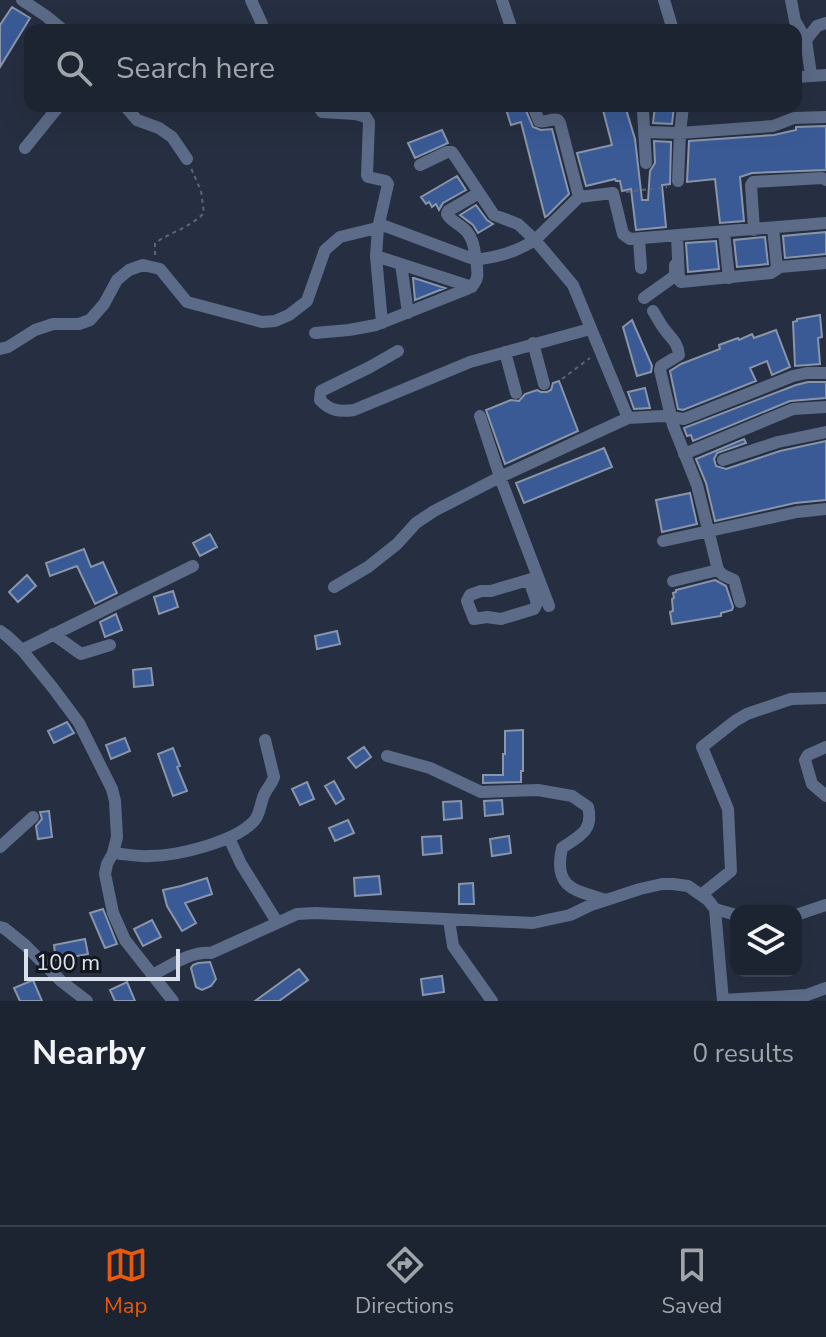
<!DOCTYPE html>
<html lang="en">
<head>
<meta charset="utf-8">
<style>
  :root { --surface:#1c2331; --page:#292f3d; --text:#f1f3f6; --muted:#a0a4ab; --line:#3a404d; --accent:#ea580c }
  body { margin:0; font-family:"Nunito Sans",sans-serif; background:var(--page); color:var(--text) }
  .controls { position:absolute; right:24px; bottom:24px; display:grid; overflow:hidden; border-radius:16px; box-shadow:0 8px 32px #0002 }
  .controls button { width:72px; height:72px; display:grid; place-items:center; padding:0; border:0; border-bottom:2px solid var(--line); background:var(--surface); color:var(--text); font:40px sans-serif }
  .scale { position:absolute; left:24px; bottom:20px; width:156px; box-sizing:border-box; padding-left:8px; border:4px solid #dae0ec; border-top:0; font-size:22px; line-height:28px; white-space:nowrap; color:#dae0ec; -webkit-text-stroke:6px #13171f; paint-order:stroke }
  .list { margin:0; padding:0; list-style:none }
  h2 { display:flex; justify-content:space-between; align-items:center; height:104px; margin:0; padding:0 32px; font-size:34px }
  h2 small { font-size:26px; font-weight:400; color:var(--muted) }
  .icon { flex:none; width:44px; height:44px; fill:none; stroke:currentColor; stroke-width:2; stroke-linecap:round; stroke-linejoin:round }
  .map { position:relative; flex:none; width:826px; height:1001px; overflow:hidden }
  .search { position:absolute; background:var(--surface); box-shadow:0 8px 32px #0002; left:24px; right:24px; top:24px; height:88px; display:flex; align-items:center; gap:20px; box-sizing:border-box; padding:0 28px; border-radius:16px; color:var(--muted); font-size:30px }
  .sheet { height:224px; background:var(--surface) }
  nav { display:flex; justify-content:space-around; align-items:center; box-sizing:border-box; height:112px; border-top:2px solid var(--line); background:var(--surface); font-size:22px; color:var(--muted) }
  nav a { display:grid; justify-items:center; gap:4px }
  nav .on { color:var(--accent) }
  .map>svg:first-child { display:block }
</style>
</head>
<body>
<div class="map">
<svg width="826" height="1001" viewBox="0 0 826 1001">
  <rect width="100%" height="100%" fill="#262f41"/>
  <path fill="#3a5a96" stroke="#8995aa" stroke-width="2" d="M12,7l18,11 -30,49v-42z
    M505,106h19l9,21 8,3 11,-1 17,65 -22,22 -2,1 -24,-95 -10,3z
    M602,106h23l10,33 7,61h6l2,-29 5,-8 -1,-22 17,1 -1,42 -8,1 4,42 -30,3 -5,-41 -9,2 -2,-10h-4l-1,-2 -29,7 -9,-33 35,-8z
    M655,106h19l-2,18 -19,-1z
    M826,126v44l-74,3 -12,4 4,44 -24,2 -5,-44 -28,3 2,-41 85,-6 22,-5v-3z
    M442,130l6,13 -33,15 -7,-15z
    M457,176l9,14 -23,13 -4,7 -3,-6 -4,3 -3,-5 -3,2 -5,-7z
    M476,205l11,15 6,4 -15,9 -5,-8 -13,-10z
    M826,232v22l-41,4 -2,-22z
    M765,237l3,27 -31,3 -3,-27z
    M716,241l3,28 -31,3 -2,-29z
    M413,278h1l31,10 -30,12z
    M820,315l2,22 -4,1 2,26 -25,2 -2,-44 4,-1v-2z
    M632,320l20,46 -1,6 -14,4 -14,-49z
    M776,330l14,37 -18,8 -5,-14 -17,7 6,13 -73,29 -5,-1 -8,-38 11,-7 39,-15 -1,-4 19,-7 1,2 13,-6 2,4z
    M559,381l19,50 -73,33 -19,-54 25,-10 8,1 6,-7 12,-4 4,2h6l4,-2 2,-7z
    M808,382h18v16l-36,3 -97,40 -2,-6 -4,1 -3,-8 112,-43z
    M645,388l5,20 -16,1 -6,-17z
    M744,439l2,4 -29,10 -3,6 2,7 10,3 54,-18 46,-10v59l-31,3 -80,18 -9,-38 -10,-24z
    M604,448l8,19 -88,36 -8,-20z
    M690,493l7,31 -35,8 -6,-32z
    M210,534l7,13 -17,9 -7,-13z
    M84,549l7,18 12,-5 14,31 -22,11 -18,-38 -27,10 -4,-13z
    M27,575l9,11 -18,16 -9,-10z
    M715,580l11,6 7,21 -1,3 -11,3v3l-49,8 -2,-12 3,-1 -1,-12 2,-1 -1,-5 3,-1v-2z
    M173,591l5,16 -19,7 -5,-17z
    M116,614l6,16 -17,7 -5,-15z
    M337,631l3,13 -23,5 -2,-13z
    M151,668l2,17 -19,2 -1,-17z
    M67,722l7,11 -20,10 -6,-12z
    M523,730v41h-2v11l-38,1v-8h20v-21h2v-23z
    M125,738l5,13 -19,8 -5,-14z
    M364,747l7,10 -15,11 -8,-10z
    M173,748l7,18 -3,1 10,24 -14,5 -15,-42z
    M334,781l10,18 -8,5 -11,-18z
    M307,782l7,17 -14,6 -8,-16z
    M502,800l1,14 -18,2 -1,-15z
    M461,801l1,17 -18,2 -1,-18z
    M49,811l3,26 -14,2 -2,-13 6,-7 -2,-7z
    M348,820l6,13 -19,8 -6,-13z
    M441,836l1,17 -19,2 -1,-18z
    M509,836l2,17 -19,3 -2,-17z
    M379,876l2,18 -26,2 -1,-18z
    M207,878l5,16 -27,9 11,20 -14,8 -15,-25 -4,-16 18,-4z
    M473,883l1,21h-15v-20z
    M103,909l14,35 -12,4 -15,-35z
    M152,920l9,17 -18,9 -9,-17z
    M85,939l3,15 -32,6 -2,-15z
    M210,962l6,17 -5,7 -9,4 -6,-3 -5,-19 2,-3 5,-2z
    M299,969l9,11 -29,21h-24z
    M442,976l2,16 -21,3 -2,-16z
    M33,980l9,21h-22l-6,-13z
    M127,982l8,19h-20l-5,-11z"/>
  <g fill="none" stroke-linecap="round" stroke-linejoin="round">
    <path stroke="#5c6475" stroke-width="2" stroke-dasharray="4 4" stroke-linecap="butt" d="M626,192l41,-5
      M155,255v-12c16,-11 34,-15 49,-30l-3,-22 -10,-23
      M562,379l28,-21"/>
    <path stroke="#5c6b87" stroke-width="12" d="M22,0l24,16 17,14
      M251,0l11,24
      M502,0l10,30
      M664,0l9,30
      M791,0l4,21 11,19 5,35
      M796,42l10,-2 11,-14 9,-3
      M796,77l30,-2
      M125,106l12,14 22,8 13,9 15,22
      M318,106l4,6 33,2 11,3 3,5 -2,53 1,2 18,4 2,3 -10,44 -2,28 6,67
      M533,106l6,15c7,2 12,-3 19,-1l2,3 19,74
      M683,106l-3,27 93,-7 21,-8 32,-1
      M643,111l3,52
      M644,132l36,1 -2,48
      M25,148l34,-42
      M420,165l27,-13h5l42,63 24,9 17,16 44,-43 34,-4 10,41 7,5 196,-16
      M773,228l4,40
      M754,230l-3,-45 2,-3 69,-4 4,2
      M724,232l5,46
      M677,236l2,44 2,2 90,-9 9,-6 46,-4
      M639,239l2,29
      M376,256l96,31
      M401,264l7,49
      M644,298l28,-20 3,-4v-9
      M653,311c4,6 7,13 12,19 7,9 13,13 14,25l-18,11 -1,4 13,55 24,60 21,85 5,5 11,5 6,22
      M315,333l34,-3 27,-5 91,-36c13,-6 11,-17 9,-29 24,-4 38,-7 59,-20l38,45 55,133
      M533,343l11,41
      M0,349l8,-2 27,-17 18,-6h26l11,-4 14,-16 13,-24 12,-10 14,-5 17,4 27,33 75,20 13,-1 14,-6 18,-14 18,-51 15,-13 45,-11 91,34c-2,-13 -3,-24 -13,-32 -7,-6 -12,-7 -16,-14l1,-3 31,-18
      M398,351l-28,16 -49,24 -1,9c10,11 20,12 34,10l116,-48 120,-33
      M505,352l11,41
      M480,416l20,61 49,129
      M684,454l109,-45 33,-2
      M723,460l55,-18 48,-10
      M663,541l134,-29 29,-3
      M529,580l8,23 -3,6 -33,10 -14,-2 -13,2 -7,-18 3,-6 11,-4h10l47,-14
      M673,581l45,-11
      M334,587l34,-20 29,-23 19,-21 18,-12 66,-34 128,-59 35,-2 21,3 109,-43 14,-3h19
      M0,631l7,5 15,14 31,38 26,35 33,66 3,12 2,36 -4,16 -6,11 -2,10 8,39 12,27 48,61
      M53,634l28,20 29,-9
      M22,650l171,-84
      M826,747l-18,8 -3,5 7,24 14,12
      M387,756l43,12 51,24 57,-2 34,6 16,11c6,24 -9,29 -26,41 -9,40 12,42 44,52
      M229,838l12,26 36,58
      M0,847l33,-30
      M113,853c12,1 25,4 37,3 27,0 85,-14 104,-35 7,-8 6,-19 11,-28 3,-6 7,-9 9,-16l-9,-37
      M701,895l30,-24 -3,-62 -26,-62 33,-26 12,-7 44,-15 35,-1
      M715,909l8,92
      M796,915l30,-10
      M449,920l4,26 39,55
      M0,927l4,1 21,17 36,36 26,20
      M152,975c19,-9 38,-24 59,-22l86,-39 18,-1 218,10 37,-8 21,-10 49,-16 22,-5h11l15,2 20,14 7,9 21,6
      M723,1000l84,-5 19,-7"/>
  </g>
</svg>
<div class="controls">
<button><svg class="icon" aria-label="layers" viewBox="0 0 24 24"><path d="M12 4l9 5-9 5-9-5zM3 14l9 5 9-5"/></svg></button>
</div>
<div class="scale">100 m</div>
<div class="search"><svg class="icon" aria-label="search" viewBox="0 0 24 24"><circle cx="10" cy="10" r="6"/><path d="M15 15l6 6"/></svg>Search here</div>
</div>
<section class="sheet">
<h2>Nearby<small>0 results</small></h2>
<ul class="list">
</ul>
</section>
<nav>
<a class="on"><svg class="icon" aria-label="map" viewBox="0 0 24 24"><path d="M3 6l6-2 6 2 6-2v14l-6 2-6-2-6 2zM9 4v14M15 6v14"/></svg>Map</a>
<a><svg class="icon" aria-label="directions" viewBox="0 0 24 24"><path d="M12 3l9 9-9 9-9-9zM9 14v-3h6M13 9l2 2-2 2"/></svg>Directions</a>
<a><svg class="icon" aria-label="saved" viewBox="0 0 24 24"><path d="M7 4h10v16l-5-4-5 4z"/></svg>Saved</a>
</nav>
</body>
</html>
